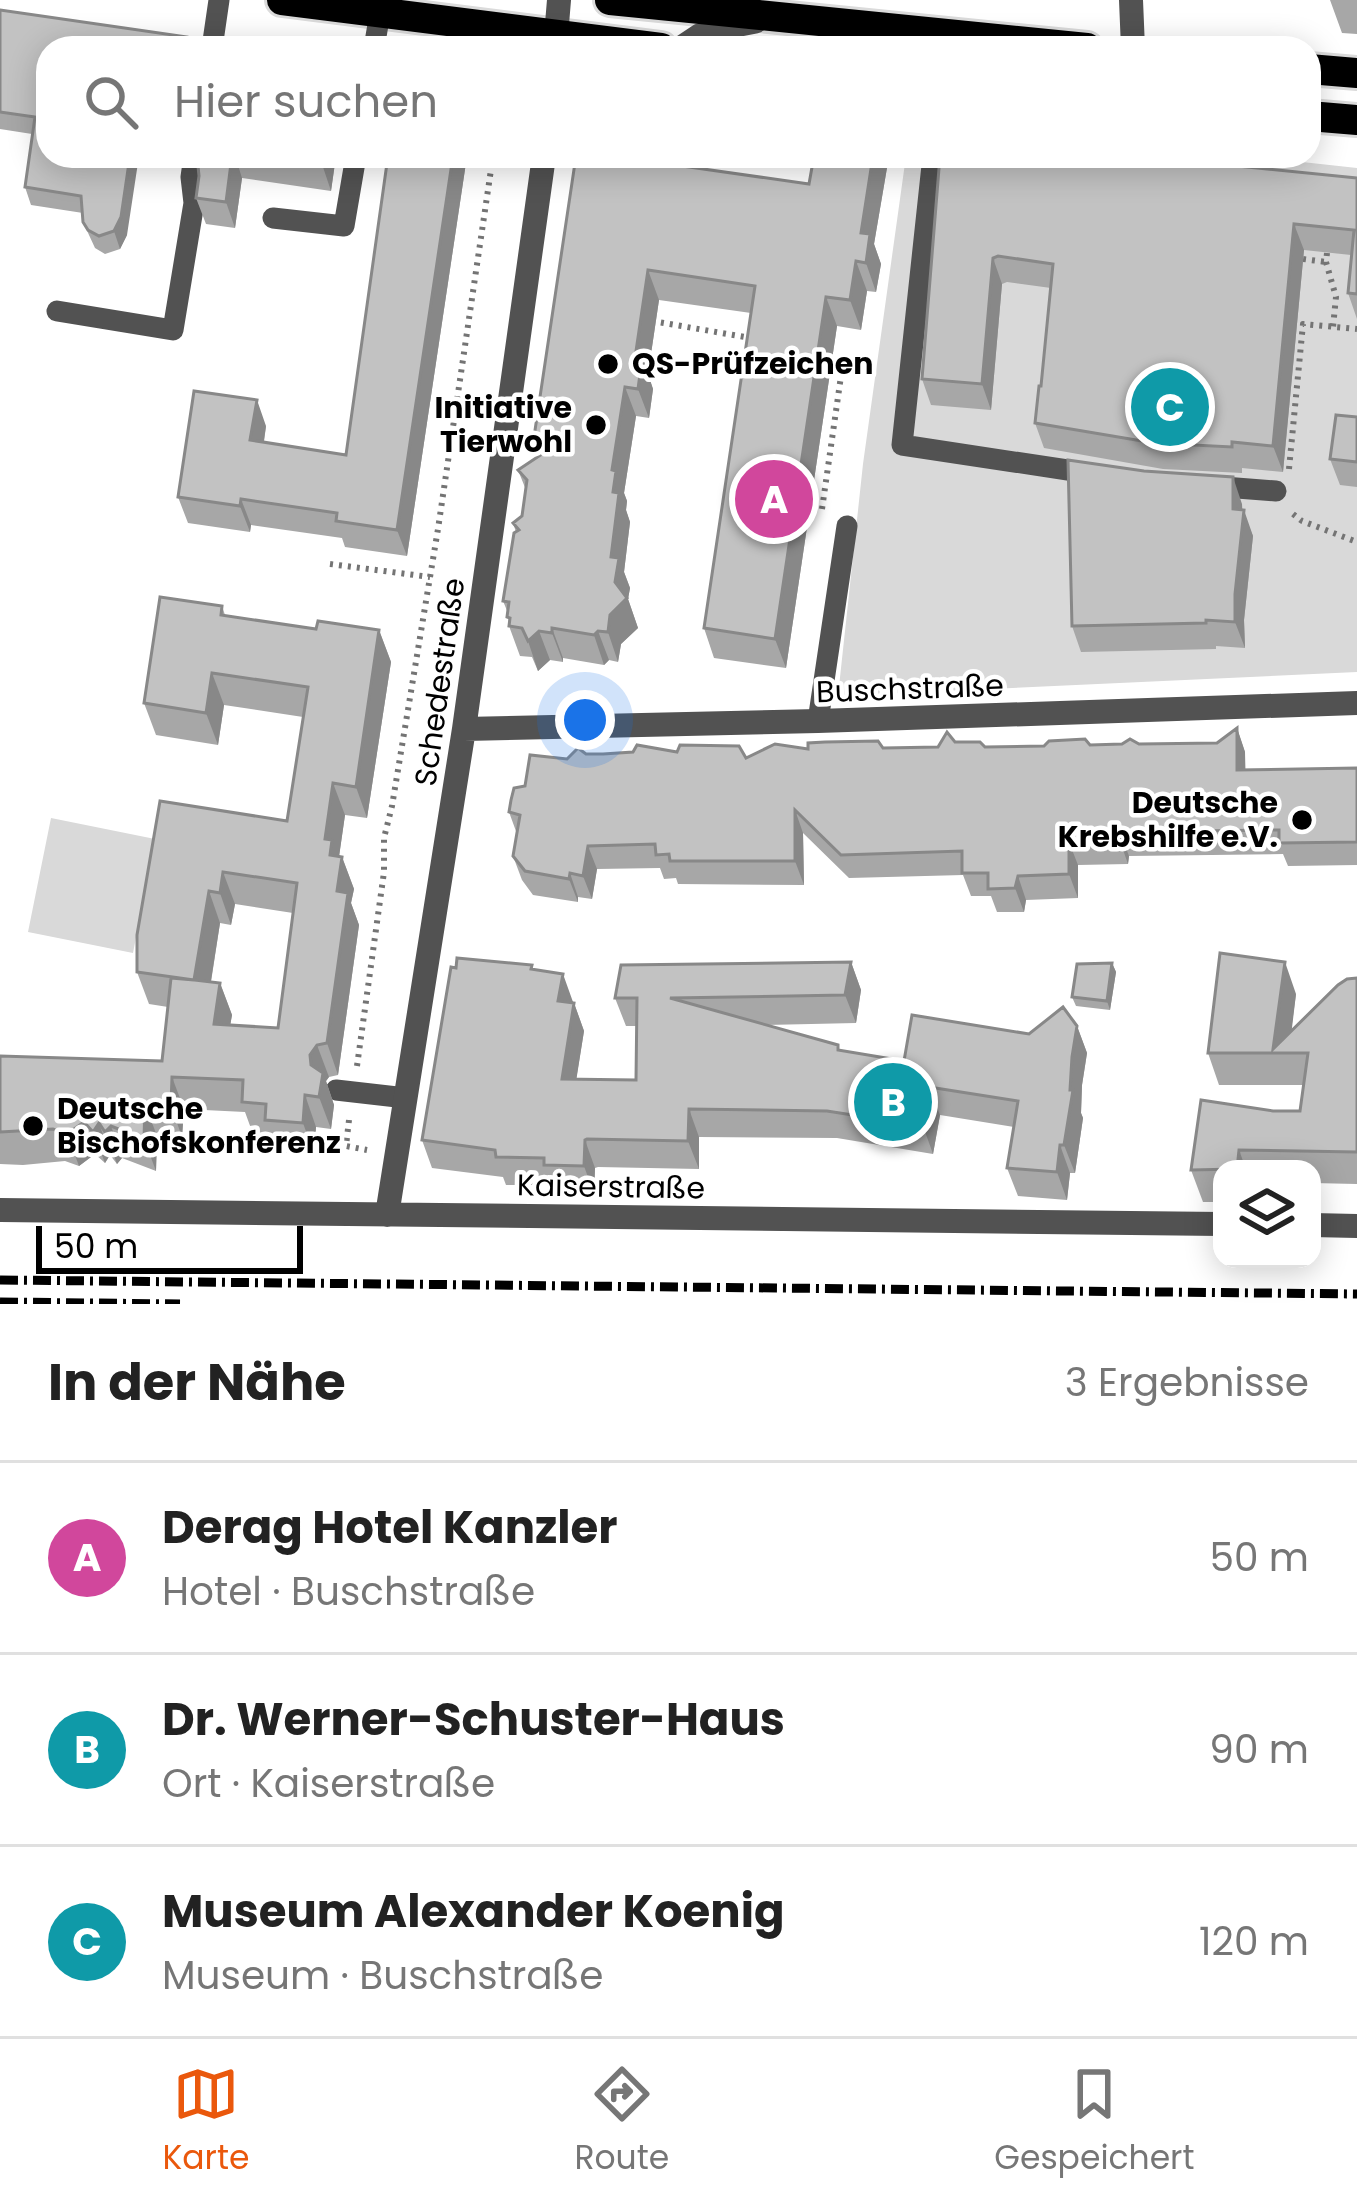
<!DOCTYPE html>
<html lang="de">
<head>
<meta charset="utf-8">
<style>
  :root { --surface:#fff; --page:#f2f2f2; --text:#222; --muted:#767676; --line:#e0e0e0; --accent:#ea580c }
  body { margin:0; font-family:Poppins,sans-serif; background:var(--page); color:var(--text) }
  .controls { position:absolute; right:36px; bottom:36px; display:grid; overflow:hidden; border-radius:24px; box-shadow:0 6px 30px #0003 }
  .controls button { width:108px; height:108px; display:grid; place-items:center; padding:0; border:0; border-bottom:3px solid var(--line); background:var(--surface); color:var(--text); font:60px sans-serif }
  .scale { position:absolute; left:36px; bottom:30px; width:267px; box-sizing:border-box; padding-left:12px; border:6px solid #000; border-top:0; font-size:33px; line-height:42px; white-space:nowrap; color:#000; -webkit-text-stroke:9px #fff; paint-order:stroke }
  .you { position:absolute; left:585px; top:720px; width:42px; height:42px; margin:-30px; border:9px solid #fff; border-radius:50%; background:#1a73e8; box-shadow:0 0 0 18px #1a73e833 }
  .badge { display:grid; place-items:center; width:78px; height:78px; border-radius:50%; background:var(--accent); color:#fff; font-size:39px; font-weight:700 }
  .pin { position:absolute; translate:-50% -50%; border:6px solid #fff; box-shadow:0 3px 12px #0006 }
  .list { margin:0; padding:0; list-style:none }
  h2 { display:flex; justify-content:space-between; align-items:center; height:156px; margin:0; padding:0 48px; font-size:51px }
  h2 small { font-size:39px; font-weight:400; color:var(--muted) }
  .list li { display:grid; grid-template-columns:78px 1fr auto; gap:36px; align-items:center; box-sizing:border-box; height:192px; padding:0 48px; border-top:3px solid var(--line) }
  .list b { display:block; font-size:45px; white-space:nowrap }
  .list p { margin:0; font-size:39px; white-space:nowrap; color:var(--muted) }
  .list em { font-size:39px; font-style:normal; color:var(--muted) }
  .icon { flex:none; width:66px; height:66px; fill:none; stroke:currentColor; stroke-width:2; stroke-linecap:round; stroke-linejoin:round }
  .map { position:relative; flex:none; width:1357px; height:1304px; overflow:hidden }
  .search { position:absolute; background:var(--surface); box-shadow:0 6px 30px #0003; left:36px; right:36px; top:36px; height:132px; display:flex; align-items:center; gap:30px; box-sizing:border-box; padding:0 42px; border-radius:36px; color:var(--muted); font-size:45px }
  .sheet { height:732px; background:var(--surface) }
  nav { display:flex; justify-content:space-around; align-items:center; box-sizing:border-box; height:168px; border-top:3px solid var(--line); background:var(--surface); font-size:33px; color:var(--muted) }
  nav a { display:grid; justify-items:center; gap:6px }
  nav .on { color:var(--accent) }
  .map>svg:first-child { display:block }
</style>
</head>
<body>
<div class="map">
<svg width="1357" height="1304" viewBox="0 0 1357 1304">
  <rect width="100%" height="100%" fill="#fff"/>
  <path fill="#d9d9d9" d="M906,156h342l109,12v504l-519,24 25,-232z
    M51,818l104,21 -22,114 -105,-21z"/>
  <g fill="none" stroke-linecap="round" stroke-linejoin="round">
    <g stroke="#dbdbdb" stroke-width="36">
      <path id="primary" d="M282,0l379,48
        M610,0l477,48
        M1309,69l48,4
        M1309,116l48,4"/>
    </g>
    <path stroke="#747474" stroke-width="6" stroke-dasharray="3 6" stroke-linecap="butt" d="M1327,253l-1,9 10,35 -3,30
      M1303,259l23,3
      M652,321l99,17
      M1289,469l14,-145 54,5
      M822,509l20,-140 -1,-8 -14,-8
      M1293,514l9,7 55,21
      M330,564l100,13
      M357,1066l27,-194v-34l8,-32 46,-277 55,-373
      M349,1120l-3,26 21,4"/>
    <path stroke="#525252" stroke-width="21" d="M212,48l7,-48
      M374,48l6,-35
      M678,48l21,-14 57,-11
      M933,156l-31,289 192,29
      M273,218l71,8 12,-70
      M57,311l116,19 21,-127 -3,-26 3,-21
      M1211,486l65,5
      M818,721l29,-195
      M336,1090l70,8"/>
    <path stroke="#525252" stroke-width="24" d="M1131,0l2,48
      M555,48l4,-48
      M464,729l354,-8 539,-18
      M0,1210l1222,14
      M387,1215l77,-486 80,-573
      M1312,1225l45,1"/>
    <use href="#primary" stroke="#000" stroke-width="30"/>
    <path stroke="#000" stroke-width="9" stroke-dasharray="18 6 3 6" stroke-linecap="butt" d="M0,1280l1357,14
      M0,1302l180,2"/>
  </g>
  <path fill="#a7a7a7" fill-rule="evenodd" d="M1330,0h27v34l-15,-1z
    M0,10l187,27 4,11h-143l79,187 -7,14 -15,5 -10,-6 -12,-26v-9l-52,-8 -6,-18 7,-53 -32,-5z
    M197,156h139l-5,35 -89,-13 -7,50 -29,-4 -10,-26 3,-22z
    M388,156h79l-60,400 -62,-9 -3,-9 -91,-13 -1,7 -62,-9 -10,-26 88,-71 -2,16 82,13z
    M626,156h51l-1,9 133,19 5,-28h75l-15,88 7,20 -5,28 -9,-1 -6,39 -24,-4 -51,342 -72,-10 -10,-30 47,-315 -92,-13 -11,74 5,15 -4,29 -13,-2 -12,77 3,8 -1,9 4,12 -6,50 6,16 -2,11 10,29 -17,16 -3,18 -9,-2 -5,5 -41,-7v4l-13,-2 -12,11 -6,-14 -12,-1 -11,-30 -1,-13 -5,-12 13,-69 -3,-9 9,-7 4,-26 -8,-20 22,-15 -6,-18z
    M940,156h289l4,10 124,12v141l-9,-26 3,-38 -47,-5 -21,222 -41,-4v5l-79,-4 -119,-21 -9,-25 6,-37 10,-98 -44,-6 -5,2 -11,126 -60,-5 -9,-26z
    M1357,417v70l-17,-2 -10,-26z
    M1242,504v6l11,26 -9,84 1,28 -29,-2v3l-135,3 -9,-26z
    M222,606l3,9 91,14 63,1 12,32 -24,156 -22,-3 -6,41 3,1 12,32 -3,14 8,22 -21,150 -9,2 -3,4 8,24 -3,24 -15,-2 -2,27 -37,-2 -6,-17 -18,-1 -8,-22 -61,-3 -2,28 -25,-1 -1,35 -34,-13 -5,6 -7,-9 -5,8 -10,-9 -16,12 -14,-5 -42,4 -23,-1v-108l162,5 6,-54 -19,-3 -12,-32v-37l150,-114 16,-104 -79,-12 -6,40 -62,-10 -12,-32zM235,904l58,9 -15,115 -48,-3 2,-10 -12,-32 -9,-1 9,-59 11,2z
    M1237,728l8,24v18l112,-2v97l-69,1 -5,-12 -154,2 -1,8 -50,1v33l-52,2 -2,12h-27l-6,-16h-20l-8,-21 -114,3 -46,-45 1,52 -126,-1 -2,-6 -12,1 -4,-11 -63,1 -5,30 -14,-2v5l-45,-7 -11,-15 -9,-24 4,-22 -8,-22 16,-26 42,-27 19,-5 91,-2 69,6 62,-9 130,-2 17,-5 30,5 232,-4z
    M851,962l10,28 -5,33 -90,2 74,26 64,10 125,-27 48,-8 10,27 -5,32 -1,28 2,5 -8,55h-5l-3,27 -49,-4 -11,-28 7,-41 -74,-12 -7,39 -96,-16 -138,-1v32l-101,-2 -3,1 -1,26 -40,-1 -3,-8h-45l-3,-8 -71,-9 -10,-28 110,-175 1,4 41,34 10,28 -8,49h60l1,-54h-11l-11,-28z
    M1112,963l4,9 -6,38 -34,-4 -4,-9z
    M1357,978v206l-45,-1v-14h-90v33h-19l-12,-32 82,-59h27l3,-26h-84l-11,-32 88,-59 -5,37z"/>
  <path fill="#888" d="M130,156h9l-12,79 -7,14 -6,-18z
    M232,156h3l7,22 -7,50 -9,-26z
    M323,156h13l-5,35 -9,-27z
    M453,156h14l-60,400 -10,-26z
    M662,156h15l-6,36 -10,-29z
    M873,156h16l-15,88 7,20 -5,28 -10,-29 -5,-30z
    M1294,224l10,26 -21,222 -10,-26z
    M993,258l9,26 -11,126 -9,-26z
    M856,261l11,30 -6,39 -11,-30z
    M648,270l11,30 -11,74 5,15 -4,29 -11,-29 -3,-31z
    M826,297l11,29 -51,342 -11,-29z
    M625,387l11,29 -12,77 3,8 -1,9 4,12 -6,50 6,16 -2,11 10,29 -17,16 -3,18 -10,-30 7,-50 -4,-25 1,-87z
    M257,400l9,26 -6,40 -10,-26z
    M1233,477l9,27 1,18 1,-12 9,26 -9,84 1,28 -10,-26z
    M241,499l10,26 -1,7 -10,-26z
    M552,628l11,30v4l-11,-29z
    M379,630l12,32 -24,156 -11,-31z
    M539,631l11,29 -12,11 -10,-30z
    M598,631l11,29 -5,5 -10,-30z
    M212,673l12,32 -6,40 -12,-32z
    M1237,728l8,24 1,41 -9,-23z
    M333,783l12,32 -6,42h3l12,32 -3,14 8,22 -21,150 -11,-32 10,-152 -12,-52z
    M795,810l8,23 1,52 -9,-24z
    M1120,832l9,24 -1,8 -8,-23z
    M1069,842l9,23v33l-9,-24z
    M588,846l9,23 -5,30 -9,-23z
    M223,872l12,32 -4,21 -11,-32z
    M570,873l8,24v5l-9,-23z
    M1018,876l8,24 -2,12 -9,-24z
    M209,891l11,32 -14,89 -12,-32z
    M851,962l10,28 -5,33 -11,-28z
    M1285,962l11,32 -7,59 -16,-4z
    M1112,963l4,9 -6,38 -3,-9z
    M563,974l10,28 -5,27 -10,-28z
    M220,983l12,32 -7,41 -11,-32z
    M574,1003l10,28 -12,76 -10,-28z
    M1077,1026l10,27 -5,32 -1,28 2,5 -8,55 -11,-28 8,-88z
    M317,1045l12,32 -3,4 8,24 -3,24 -12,-32 -8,-32 -1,-10z
    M172,1077l12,32 -2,28 -11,-31z
    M929,1087l11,28 -7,39 -10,-28z
    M305,1095l11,32 -2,27 -11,-31z
    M145,1104l12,32 -1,35 -12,-32z
    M689,1109l10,28v32l-11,-28z
    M84,1122l11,32 -16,12 -12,-32z
    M99,1123l11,32 -5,8 -12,-31z
    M111,1126l11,32 -5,6 -12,-32z
    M585,1140l10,28 -1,26 -10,-28z
    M1060,1145l10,28 -3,27 -10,-28z
    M1239,1150l7,19h-9z"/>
  <path fill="#c2c2c2" stroke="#888" stroke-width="3" fill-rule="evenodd" d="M0,10l187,27 -1,11h-138v108h82l-9,61 -7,14 -15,5 -11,-6 -5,-8 -2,-26 -56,-9 10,-70 -35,-5z
    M197,156h35l-6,46 -30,-4 3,-22z
    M263,156h60l-1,8z
    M388,156h65l-56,374 -61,-9 1,-8 -96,-14 -1,7 -62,-9 16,-106 63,9 -7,40 96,15z
    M576,156h86l-1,7 148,21 5,-28h59l-12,77 9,1 -4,29 -10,-2 -6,39 -24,-3 -51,342 -71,-11 51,-342 -107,-16 -13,88 7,1 -4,30 -13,-2 -13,83 4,1 -3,21 6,1 -8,64 8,1 -4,24 12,16 -17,17 -2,17 -10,-1 -4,4 -42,-7v5l-13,-2 -11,10 -6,-13 -13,-2 1,-8 -3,-1 2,-15 -6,-1 11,-68 5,-3 -6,-7 9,-7 5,-36 -9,-10 33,-22 -17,-11z
    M940,156h287l-1,9 131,13v116l-9,-1 6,-63 -60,-6 -21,222 -41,-4v5l-78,-4 -119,-20 4,-37h2l12,-122 -55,-8 -5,2 -11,126 -60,-5z
    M1336,415l21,2v45l-27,-3z
    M1068,460l76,11 89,6v32l11,1 -9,84v28l-29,-2v3l-134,3z
    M160,597l62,9 -1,9 95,14 2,-8 61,9 -23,157 -23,-4 -8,56 7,1 -2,15 12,2 -5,34 11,2 -21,150 -10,2 -7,10 1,10 12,8 -4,24 -14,-2 -2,28 -38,-3 1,-16 -24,-2 1,-22 -71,-3 -1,29 -26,-2 -1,35 -33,-13 -6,6 -6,-9 -6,9 -9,-10 -17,12 -14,-5 -53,3v-76l162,5 9,-83 23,2 -57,-8v-37l23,-134 127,20 21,-134 -96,-14 -6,40 -62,-10zM223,872l74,11 -19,145 -64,-4 6,-41 -26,-3 15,-89 11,2z
    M1237,728v42l120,-2v74l-78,1v-13l-159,2v9l-51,1v32l-51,2 -3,12 -27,1v-16h-26v-22l-121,4 -46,-45v51h-125l-1,-7 -13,1 -1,-11 -67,2 -5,30 -13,-3 -1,6 -44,-8 -12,-15 7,-41 -11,-3 2,-12 3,-12 11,-2 5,-31 37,4 11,-11 8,6h17l30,-2 4,-7 40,7 3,-7 59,1 7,12 29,-14 33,5v-6l17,-1 53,-1 5,7 55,-1 9,-15 8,10h25l5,5 59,-1 5,-5 36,-2 5,6 32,-1 8,-5 9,5 78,-1z
    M1220,953l65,9 -12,87 65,-64 9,-6 10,-1v174l-118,-2 -2,19 -46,1 10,-70 72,11h27l8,-58h-100z
    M457,958l75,7 -1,4 32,5 -5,27 16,2 -12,76 74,1 1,-82h-22l6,-33 230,-3 -6,33 -175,3 168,47v5l66,11 8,-46 117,19 34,-27 14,19 -5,31 -2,33h3l-9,55h-4l-3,27 -50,-4 11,-67 -89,-14 -6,39 -96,-15 -138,-2 -1,32 -101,-2 -2,1 -1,26 -40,-1v-7l-48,-1 -1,-7 -73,-10 29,-173 5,1z
    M1112,963l-5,38 -35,-4 5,-33z"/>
  <g fill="#000" stroke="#fff" stroke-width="4.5">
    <circle cx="608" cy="364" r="12"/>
    <circle cx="596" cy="425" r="12"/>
    <circle cx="1302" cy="820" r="12"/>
    <circle cx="33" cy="1126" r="12"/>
  </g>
  <g text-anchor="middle" stroke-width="9" stroke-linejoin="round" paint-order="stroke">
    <g font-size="30" font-weight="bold" fill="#000" stroke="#fff" text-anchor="start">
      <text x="632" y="374">QS-Prüfzeichen</text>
      <text x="572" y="418" text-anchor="end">Initiative<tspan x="572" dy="34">Tierwohl</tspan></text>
      <text x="1278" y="813" text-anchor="end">Deutsche<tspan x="1278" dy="34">Krebshilfe e.V.</tspan></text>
      <text x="57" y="1119">Deutsche<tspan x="57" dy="34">Bischofskonferenz</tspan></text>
    </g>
    <g font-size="30" fill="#000" stroke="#fff">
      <text transform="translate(440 682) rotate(-82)" y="10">Schedestraße</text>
      <text transform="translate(910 689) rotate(-2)" y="10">Buschstraße</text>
      <text transform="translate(611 1187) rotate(1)" y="10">Kaiserstraße</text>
    </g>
  </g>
</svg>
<div class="controls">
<button><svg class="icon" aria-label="layers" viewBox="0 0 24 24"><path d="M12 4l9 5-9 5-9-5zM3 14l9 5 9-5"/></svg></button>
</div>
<div class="scale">50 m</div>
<div class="you"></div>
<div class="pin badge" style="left:774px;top:499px;background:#d1479c">A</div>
<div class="pin badge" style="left:893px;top:1102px;background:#0f9aa8">B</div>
<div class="pin badge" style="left:1170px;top:407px;background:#0f9aa8">C</div>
<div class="search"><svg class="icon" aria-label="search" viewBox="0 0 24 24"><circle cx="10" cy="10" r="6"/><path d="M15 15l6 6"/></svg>Hier suchen</div>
</div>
<section class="sheet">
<h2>In der Nähe<small>3 Ergebnisse</small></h2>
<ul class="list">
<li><span class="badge" style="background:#d1479c">A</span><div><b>Derag Hotel Kanzler</b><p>Hotel · Buschstraße</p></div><em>50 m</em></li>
<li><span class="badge" style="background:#0f9aa8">B</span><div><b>Dr. Werner-Schuster-Haus</b><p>Ort · Kaiserstraße</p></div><em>90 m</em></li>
<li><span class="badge" style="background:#0f9aa8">C</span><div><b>Museum Alexander Koenig</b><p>Museum · Buschstraße</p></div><em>120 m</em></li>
</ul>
</section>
<nav>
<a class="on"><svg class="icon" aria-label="map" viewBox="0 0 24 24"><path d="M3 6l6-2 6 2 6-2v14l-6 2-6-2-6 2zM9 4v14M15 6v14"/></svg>Karte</a>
<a><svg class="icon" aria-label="directions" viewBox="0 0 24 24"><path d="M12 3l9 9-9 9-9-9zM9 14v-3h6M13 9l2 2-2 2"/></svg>Route</a>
<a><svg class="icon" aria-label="saved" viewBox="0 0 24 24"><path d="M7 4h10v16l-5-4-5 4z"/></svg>Gespeichert</a>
</nav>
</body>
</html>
